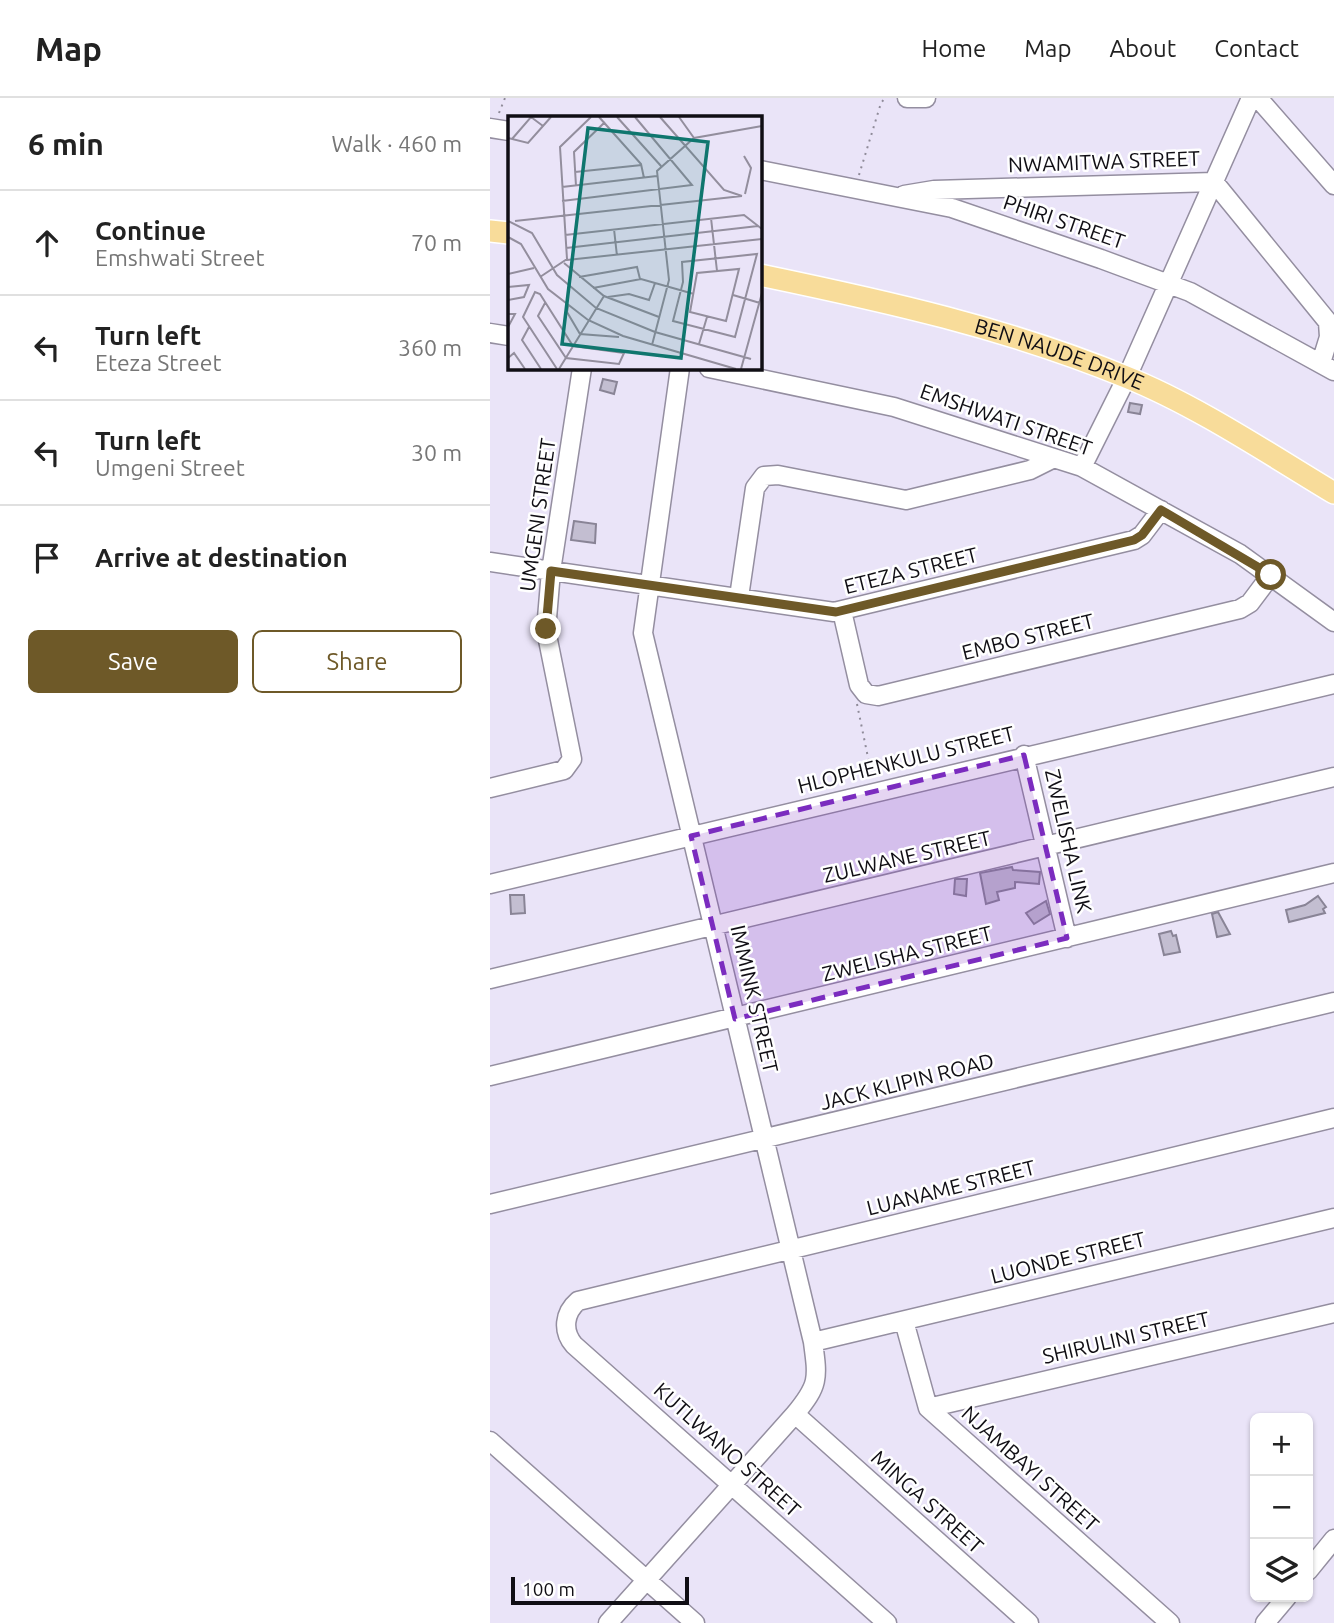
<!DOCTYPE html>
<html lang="en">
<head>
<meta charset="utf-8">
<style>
  :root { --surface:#fff; --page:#f6f6f6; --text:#222; --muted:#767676; --line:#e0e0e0; --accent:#6e5928 }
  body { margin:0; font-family:Ubuntu,sans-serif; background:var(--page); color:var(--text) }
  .controls { position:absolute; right:21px; bottom:21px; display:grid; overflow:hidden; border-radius:10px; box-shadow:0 2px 5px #0004 }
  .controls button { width:63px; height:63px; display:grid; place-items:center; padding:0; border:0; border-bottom:2px solid var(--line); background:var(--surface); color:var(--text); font:35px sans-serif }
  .scale { position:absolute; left:21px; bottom:18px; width:178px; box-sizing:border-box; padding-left:7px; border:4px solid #100e14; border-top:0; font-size:19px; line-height:24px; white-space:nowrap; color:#100e14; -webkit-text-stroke:5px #fff; paint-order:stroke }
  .stop { position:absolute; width:21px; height:21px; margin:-16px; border:5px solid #6e5928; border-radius:50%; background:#fff }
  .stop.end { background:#6e5928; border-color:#fff; box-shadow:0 2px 7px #0008 }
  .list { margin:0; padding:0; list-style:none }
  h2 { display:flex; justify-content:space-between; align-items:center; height:91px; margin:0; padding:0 28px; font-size:30px }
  h2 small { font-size:23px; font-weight:400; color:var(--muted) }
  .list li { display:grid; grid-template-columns:46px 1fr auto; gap:21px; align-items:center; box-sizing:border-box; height:105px; padding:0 28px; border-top:2px solid var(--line) }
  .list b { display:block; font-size:26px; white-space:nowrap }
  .list p { margin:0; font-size:23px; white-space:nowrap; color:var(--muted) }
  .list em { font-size:23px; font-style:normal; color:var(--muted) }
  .actions { display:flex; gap:14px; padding:21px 28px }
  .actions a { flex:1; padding:16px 0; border:2px solid var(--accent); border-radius:10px; text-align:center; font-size:24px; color:var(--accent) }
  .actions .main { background:var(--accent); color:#fff }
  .icon { flex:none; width:38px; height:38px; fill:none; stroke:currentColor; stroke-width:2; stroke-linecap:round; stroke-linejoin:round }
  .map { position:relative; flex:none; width:844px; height:1525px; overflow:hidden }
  header { display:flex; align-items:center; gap:42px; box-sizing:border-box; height:98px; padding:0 35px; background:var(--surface); border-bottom:2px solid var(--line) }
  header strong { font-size:33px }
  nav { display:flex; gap:38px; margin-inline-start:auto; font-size:24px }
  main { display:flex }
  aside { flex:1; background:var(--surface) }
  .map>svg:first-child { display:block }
</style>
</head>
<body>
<header>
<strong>Map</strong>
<nav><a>Home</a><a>Map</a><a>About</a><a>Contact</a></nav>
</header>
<main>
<aside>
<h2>6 min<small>Walk · 460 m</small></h2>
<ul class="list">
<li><svg class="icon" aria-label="ahead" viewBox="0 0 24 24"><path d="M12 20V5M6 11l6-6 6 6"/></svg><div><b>Continue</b><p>Emshwati Street</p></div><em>70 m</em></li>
<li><svg class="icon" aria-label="left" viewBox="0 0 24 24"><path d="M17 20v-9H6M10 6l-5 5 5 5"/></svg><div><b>Turn left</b><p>Eteza Street</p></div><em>360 m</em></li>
<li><svg class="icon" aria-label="left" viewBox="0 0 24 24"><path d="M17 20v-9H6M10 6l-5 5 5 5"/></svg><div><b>Turn left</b><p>Umgeni Street</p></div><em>30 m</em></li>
<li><svg class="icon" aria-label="arrive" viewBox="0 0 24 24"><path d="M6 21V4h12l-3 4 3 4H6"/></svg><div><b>Arrive at destination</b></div></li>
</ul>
<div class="actions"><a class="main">Save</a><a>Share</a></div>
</aside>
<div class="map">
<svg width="844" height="1525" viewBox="0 0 844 1525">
  <rect width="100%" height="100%" fill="#eae4f8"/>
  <path fill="#c3bed1" stroke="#898496" stroke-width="2" d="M113,281l14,3 -3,12 -14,-4z
    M640,305l12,2 -2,9 -12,-2z
    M84,423l22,3 -1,19 -24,-3z
    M522,769l1,3 27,2 -1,12 -24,-2v6l-18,4 2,8 -13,4 -6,-31z
    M465,781h12l-1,17 -12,-2z
    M20,797h14l1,18 -14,1z
    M828,798l8,11 -3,2 2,4 -36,9 -3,-12 19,-5z
    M556,803l4,13 -16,10 -8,-11z
    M728,814l12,22 -13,3 -5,-23z
    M681,833l2,5 3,-1 4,17 -16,3 -5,-21z"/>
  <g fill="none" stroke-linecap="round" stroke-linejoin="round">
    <g stroke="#948ea0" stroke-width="21">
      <path id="minor" d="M417,0h19
        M768,0l76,87
        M0,30l19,3
        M270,72l192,38 149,51 89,33 144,79
        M414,97l30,-5 280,-8 114,140 1,15 -8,26
        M0,235l19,3
        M219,270l185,39 188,60 158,87 94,68
        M592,369l45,-90 124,-279
        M0,464l344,50 300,-72 8,-5 19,-25
        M249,499l16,-109 9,-12 14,-1 128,25 124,-30 22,-11
        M352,513l17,74 7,9 12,2 362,-87 10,-6 21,-28
        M534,657l43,183
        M0,690l74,-18 8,-11 -26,-129 5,-59 31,-203
        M0,786l844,-200
        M0,881l844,-202
        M0,978l844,-203
        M0,1106l844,-202
        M414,1223l24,87 242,215
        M323,1244l521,-124
        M438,1310l406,-95
        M305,1316l234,209
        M0,1343l205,182
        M818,1473l26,-32
        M118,1525l187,-209c24,-29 23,-35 18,-72l-170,-709 37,-265
        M397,1525l-313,-278c-12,-14 -10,-32 4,-44l756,-183
        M775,1525l22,-26"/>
    </g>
    <g stroke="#fff" stroke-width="24">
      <g id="major">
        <path d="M0,133l19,2"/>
        <path id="s1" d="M270,177c125,26 247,53 366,102 70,28 143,77 208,116"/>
      </g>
    </g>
    <path stroke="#8f8b99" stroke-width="2" stroke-dasharray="2 5" stroke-linecap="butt" d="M9,15l6,-15
      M369,77l22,-72 4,-5
      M367,606l15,73"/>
    <use href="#minor" stroke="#fff" stroke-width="18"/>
    <use href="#major" stroke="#f8dc9a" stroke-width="21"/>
  </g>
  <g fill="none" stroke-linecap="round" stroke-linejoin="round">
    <path stroke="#6e5928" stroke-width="9" d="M56,531l5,-58 285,41 298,-72 8,-5 19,-25 110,65"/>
  </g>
  <path fill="#7b2cbf" fill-opacity="0.2" stroke="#7b2cbf" stroke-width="5" stroke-dasharray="14 9" stroke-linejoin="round" d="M534,657l43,183 -332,81 -44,-183z"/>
  <g text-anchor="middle" stroke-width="5" stroke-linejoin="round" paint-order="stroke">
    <g font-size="21" fill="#100e14" stroke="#fff">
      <text transform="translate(614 64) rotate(-2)" y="7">NWAMITWA STREET</text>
      <text transform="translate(574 124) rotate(19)" y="7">PHIRI STREET</text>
      <text dy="7" stroke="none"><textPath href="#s1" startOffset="310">BEN NAUDE DRIVE</textPath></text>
      <text transform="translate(516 322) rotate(19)" y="7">EMSHWATI STREET</text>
      <text transform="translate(48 417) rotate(-82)" y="7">UMGENI STREET</text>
      <text transform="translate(421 473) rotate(-14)" y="7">ETEZA STREET</text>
      <text transform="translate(538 539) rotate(-14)" y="7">EMBO STREET</text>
      <text transform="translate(416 662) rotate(-14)" y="7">HLOPHENKULU STREET</text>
      <text transform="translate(578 743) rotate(77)" y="7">ZWELISHA LINK</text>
      <text transform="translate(417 759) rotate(-13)" y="7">ZULWANE STREET</text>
      <text transform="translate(417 856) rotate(-14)" y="7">ZWELISHA STREET</text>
      <text transform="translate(264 901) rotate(77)" y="7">IMMINK STREET</text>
      <text transform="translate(417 984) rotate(-14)" y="7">JACK KLIPIN ROAD</text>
      <text transform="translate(461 1090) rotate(-14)" y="7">LUANAME STREET</text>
      <text transform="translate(578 1160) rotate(-14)" y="7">LUONDE STREET</text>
      <text transform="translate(636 1240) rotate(-13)" y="7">SHIRULINI STREET</text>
      <text transform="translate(237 1352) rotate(42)" y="7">KUTLWANO STREET</text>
      <text transform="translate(540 1371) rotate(42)" y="7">NJAMBAYI STREET</text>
      <text transform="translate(437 1404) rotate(42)" y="7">MINGA STREET</text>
    </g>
  </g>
  <g transform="translate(18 18)">
    <rect width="254" height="254" fill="#eae4f8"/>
    <path fill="none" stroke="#938e9d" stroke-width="2" d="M91,1l42,47 3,14M109,1l44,49M152,1l64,73 18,6M171,1l15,21M0,22l20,5 23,-26M4,23l19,-22 12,9M236,40l7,12 -6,26M67,56l67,-7M68,70l-2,-34 31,-30M54,71l95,-11M54,85l130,-16 -57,-68M203,102l6,53M0,105l24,12 25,42 39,33 59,24 96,27M7,105l227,-25M106,113l3,27M57,119l179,-20 18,14M0,121l13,7 27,45 40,31 35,16 113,33M58,132l192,-22M249,138l-22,83 -62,-16 10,-39 -1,-20zM59,144l195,-21M56,147l40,33 55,21M231,153l-13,52 -36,-9 7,-39zM0,158l26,-6M32,161l27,-18 -7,-112 31,-30M71,161l58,-10 3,12M0,171l21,-2 -5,12 -16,3M85,172l48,-9 53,15M225,179l27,8M100,181l21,-3 20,6 6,-17M37,187l-7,13 28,42 53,6 5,-11 -51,-7 -33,-52 -5,-2 -12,25 34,52M60,190l-1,6 13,22 39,3M0,198h7l-7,13M21,211l-7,13 19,29M191,228l8,-27M144,229l17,-65 -12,-109 37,-33 68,-12M0,242l6,-5 11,16M51,253l45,-73M233,253l21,-76"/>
    <path fill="#0f766e" fill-opacity="0.15" stroke="#0f766e" stroke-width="3.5" d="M80,12l120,14 -27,216 -119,-14z"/>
    <rect width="254" height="254" fill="none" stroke="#100e14" stroke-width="3.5"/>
  </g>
</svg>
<div class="controls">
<button>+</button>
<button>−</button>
<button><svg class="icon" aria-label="layers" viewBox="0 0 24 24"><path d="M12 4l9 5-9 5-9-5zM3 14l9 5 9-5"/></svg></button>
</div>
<div class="scale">100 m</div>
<div class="stop" style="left:781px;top:477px"></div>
<div class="stop end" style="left:56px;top:531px"></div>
</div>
</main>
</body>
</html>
